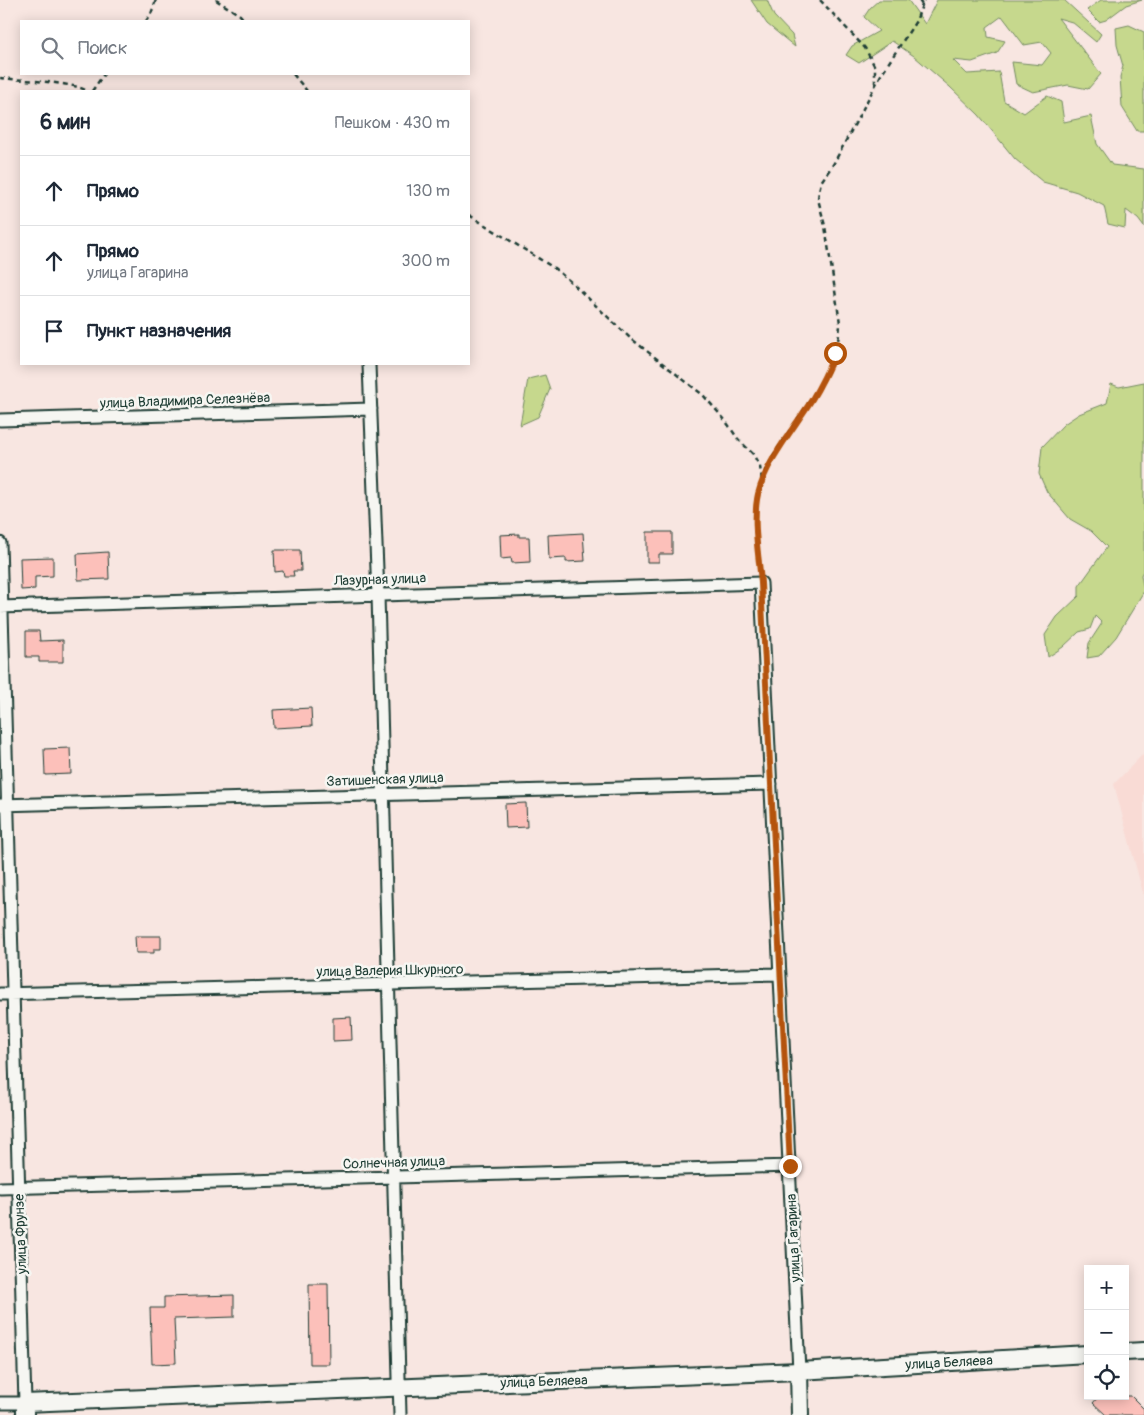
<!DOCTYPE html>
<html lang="ru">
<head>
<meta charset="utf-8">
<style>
  :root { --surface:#fff; --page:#f2f2f3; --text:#1f2937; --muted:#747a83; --line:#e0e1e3 }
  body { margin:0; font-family:Pangolin,sans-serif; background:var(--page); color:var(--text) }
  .controls { position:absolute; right:15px; bottom:15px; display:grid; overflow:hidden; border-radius:0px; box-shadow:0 2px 12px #0003 }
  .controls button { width:45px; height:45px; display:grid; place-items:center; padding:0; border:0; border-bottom:1px solid var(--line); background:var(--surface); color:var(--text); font:25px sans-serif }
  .stop { position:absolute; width:15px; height:15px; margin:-11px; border:4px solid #b45309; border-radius:50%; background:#fff }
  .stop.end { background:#b45309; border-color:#fff; box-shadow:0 1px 5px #0008 }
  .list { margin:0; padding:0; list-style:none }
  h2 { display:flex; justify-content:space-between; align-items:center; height:65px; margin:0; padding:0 20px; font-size:21px }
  h2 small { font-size:16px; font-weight:400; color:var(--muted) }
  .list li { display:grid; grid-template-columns:32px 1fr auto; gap:15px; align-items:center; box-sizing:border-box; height:70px; padding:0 20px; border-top:1px solid var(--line) }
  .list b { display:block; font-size:19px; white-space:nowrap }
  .list p { margin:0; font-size:16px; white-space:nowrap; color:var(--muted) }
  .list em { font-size:16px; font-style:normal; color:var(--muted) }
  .icon { flex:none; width:28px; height:28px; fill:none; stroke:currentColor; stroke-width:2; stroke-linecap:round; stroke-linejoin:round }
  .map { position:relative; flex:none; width:1144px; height:1415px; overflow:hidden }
  .search { position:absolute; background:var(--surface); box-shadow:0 2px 12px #0003; left:20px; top:20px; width:450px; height:55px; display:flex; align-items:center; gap:12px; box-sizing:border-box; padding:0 18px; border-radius:0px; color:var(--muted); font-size:19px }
  .panel { position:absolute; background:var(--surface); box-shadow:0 2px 12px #0003; left:20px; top:90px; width:450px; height:275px; border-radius:0px }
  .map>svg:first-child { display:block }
</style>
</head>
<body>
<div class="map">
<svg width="1144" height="1415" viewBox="0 0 1144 1415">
  <rect width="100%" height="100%" fill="#f8e6e1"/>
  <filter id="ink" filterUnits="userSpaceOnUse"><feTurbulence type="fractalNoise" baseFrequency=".02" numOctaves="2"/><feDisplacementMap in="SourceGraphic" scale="10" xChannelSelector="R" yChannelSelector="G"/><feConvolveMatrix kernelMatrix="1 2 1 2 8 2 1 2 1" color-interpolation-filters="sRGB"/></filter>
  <g filter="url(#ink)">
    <path fill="#f9dbd5" d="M1144,753v144l-30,-113z"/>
    <path fill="#c6d88d" stroke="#728a60" d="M751,0h16l7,16 18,19 3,12 -28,-23z
      M879,0h29l17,24 12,-24h127l37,34 -5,8 -24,-20 -14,-4 43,56 -13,15 -20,-4 -35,7 -17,-8 -4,-22 30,3 9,-12 -9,-11 -18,3 -22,-29 -15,11 1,10 17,4 -8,12 -25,9 -19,-2 14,14 32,-2 5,29 20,12 23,-17 14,6 3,20 27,-6 6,28 15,21 32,4v58l-6,-8 -12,-9 -1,18 -17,-4 -4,-18 -27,-14 -34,-10 -28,-23 -36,-44 -29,-28 -36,-31 -22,-15 -33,22 -13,-8 6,-9 27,-15 -15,-14 6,-9z
      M1101,0h41l-16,5 -20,15 -7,2 -12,-12z
      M1129,25l15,7v99h-7l-15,-24 -2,-30 3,-11 -6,-21 -1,-17z
      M545,375l5,14 -12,28 -18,8 8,-46z
      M1144,382v187l-3,6 3,16 -28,46 -17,19 -12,2 2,-15 13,-20 -7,-7 -5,13 -11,3 -16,15 -15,10 -3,-22 12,-18 22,-21v-10l28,-39 -16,-16 -21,-12 -23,-27 -8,-18 3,-27 22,-23 15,-10 28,-11 4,-19 8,3z"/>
    <path fill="#fcc0ba" stroke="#1f3d34" d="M647,532h25v22h-13v8h-12z
      M583,533l2,28 -19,1v-4l-17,1 -1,-24z
      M519,534v3h10l1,25 -18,1 -1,-5 -10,1 -1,-24z
      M274,550h26l1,21h-8l1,5h-10l-1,-5 -8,1z
      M108,552l1,27 -31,1 -1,-26z
      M53,557v19l-18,1v12l-14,1 -1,-32z
      M26,631h13l1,10 23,-1v22h-24v-5h-13z
      M311,708l1,18 -38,2 -1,-18z
      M70,748l1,26 -26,1 -1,-26z
      M526,803l1,24 -21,1 -1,-24z
      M135,936h26v13h-7v4h-18z
      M351,1017l1,23 -19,1v-23z
      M309,1284h19l1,80h-19z
      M234,1295v22l-60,2 2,44 -24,1 -2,-56h14v-11z
      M1099,1396h32l13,13v6h-38l-13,-12z"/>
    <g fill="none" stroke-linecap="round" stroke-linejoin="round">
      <g stroke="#1f3d34" stroke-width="15">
        <path id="street" d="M369,365l9,230 22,820
          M0,420l371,-11
          M0,543l25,860h-25
          M0,607l761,-24 38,788
          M0,805l771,-21
          M0,994l780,-20
          M0,1188l790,-22"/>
      </g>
      <g stroke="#1f3d34" stroke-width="20">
        <path id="secondary" d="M1125,1352l19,-1
          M799,1371l1,44
          M25,1415v-12l774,-32 289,-17"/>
      </g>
      <path stroke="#1f3d34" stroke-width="2.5" stroke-dasharray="5 4" stroke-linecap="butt" d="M216,0l24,15 5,6
        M820,0l45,48 10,19v16
        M919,0l3,5
        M146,21l5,-7 5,-14
        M293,74l14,17
        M0,78c18,2 75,4 87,13
        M92,91l12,-17
        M469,215l85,53 18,15 57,54 74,58 22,25 13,19 15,15 7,13 2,13
        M760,571c-2,-24 -8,-52 -2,-76 15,-63 80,-105 82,-172l-15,-97 -7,-27 1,-8 2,-9 13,-19 48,-90 34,-52 8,-21"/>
      <use href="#street" stroke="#f6f6f2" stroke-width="11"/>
      <use href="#secondary" stroke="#f6f6f2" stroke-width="16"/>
    </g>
  </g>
  <g fill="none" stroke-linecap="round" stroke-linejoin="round" filter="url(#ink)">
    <path stroke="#b45309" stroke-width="6" d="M790,1166l-29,-583c-2,-27 -9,-62 -3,-89 9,-34 34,-63 53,-93 9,-15 17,-31 24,-48"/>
  </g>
  <g text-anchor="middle" stroke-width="5" stroke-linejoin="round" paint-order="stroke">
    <g font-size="14" fill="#1f3d34" stroke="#f6f6f2">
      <text transform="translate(185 400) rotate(-2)" y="5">улица Владимира Селезнёва</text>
      <text transform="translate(380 579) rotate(-2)" y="5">Лазурная улица</text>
      <text transform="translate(385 779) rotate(-2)" y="5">Затишенская улица</text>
      <text transform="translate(390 970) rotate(-1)" y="5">улица Валерия Шкурного</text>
      <text transform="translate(394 1162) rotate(-2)" y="5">Солнечная улица</text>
      <text transform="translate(20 1234) rotate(-92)" y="5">улица Фрунзе</text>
      <text transform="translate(793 1238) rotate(-93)" y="5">улица Гагарина</text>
      <text transform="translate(949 1362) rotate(-3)" y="5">улица Беляева</text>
      <text transform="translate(544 1381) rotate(-2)" y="5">улица Беляева</text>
    </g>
  </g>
</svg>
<div class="controls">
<button>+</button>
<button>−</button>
<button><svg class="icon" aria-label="locate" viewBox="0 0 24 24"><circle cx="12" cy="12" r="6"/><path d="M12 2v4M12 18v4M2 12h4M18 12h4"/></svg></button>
</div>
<div class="stop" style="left:835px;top:353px"></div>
<div class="stop end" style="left:790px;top:1166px"></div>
<div class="search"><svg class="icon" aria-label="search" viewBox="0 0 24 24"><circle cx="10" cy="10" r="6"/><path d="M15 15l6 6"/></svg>Поиск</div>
<section class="panel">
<h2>6 мин<small>Пешком · 430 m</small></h2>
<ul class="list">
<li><svg class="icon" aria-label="ahead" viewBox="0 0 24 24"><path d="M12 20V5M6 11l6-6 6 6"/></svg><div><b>Прямо</b></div><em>130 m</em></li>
<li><svg class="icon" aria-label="ahead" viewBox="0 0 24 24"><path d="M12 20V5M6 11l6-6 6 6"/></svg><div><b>Прямо</b><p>улица Гагарина</p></div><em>300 m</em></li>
<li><svg class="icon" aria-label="arrive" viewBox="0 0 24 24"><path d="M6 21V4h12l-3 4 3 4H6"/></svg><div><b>Пункт назначения</b></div></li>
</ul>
</section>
</div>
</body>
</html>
